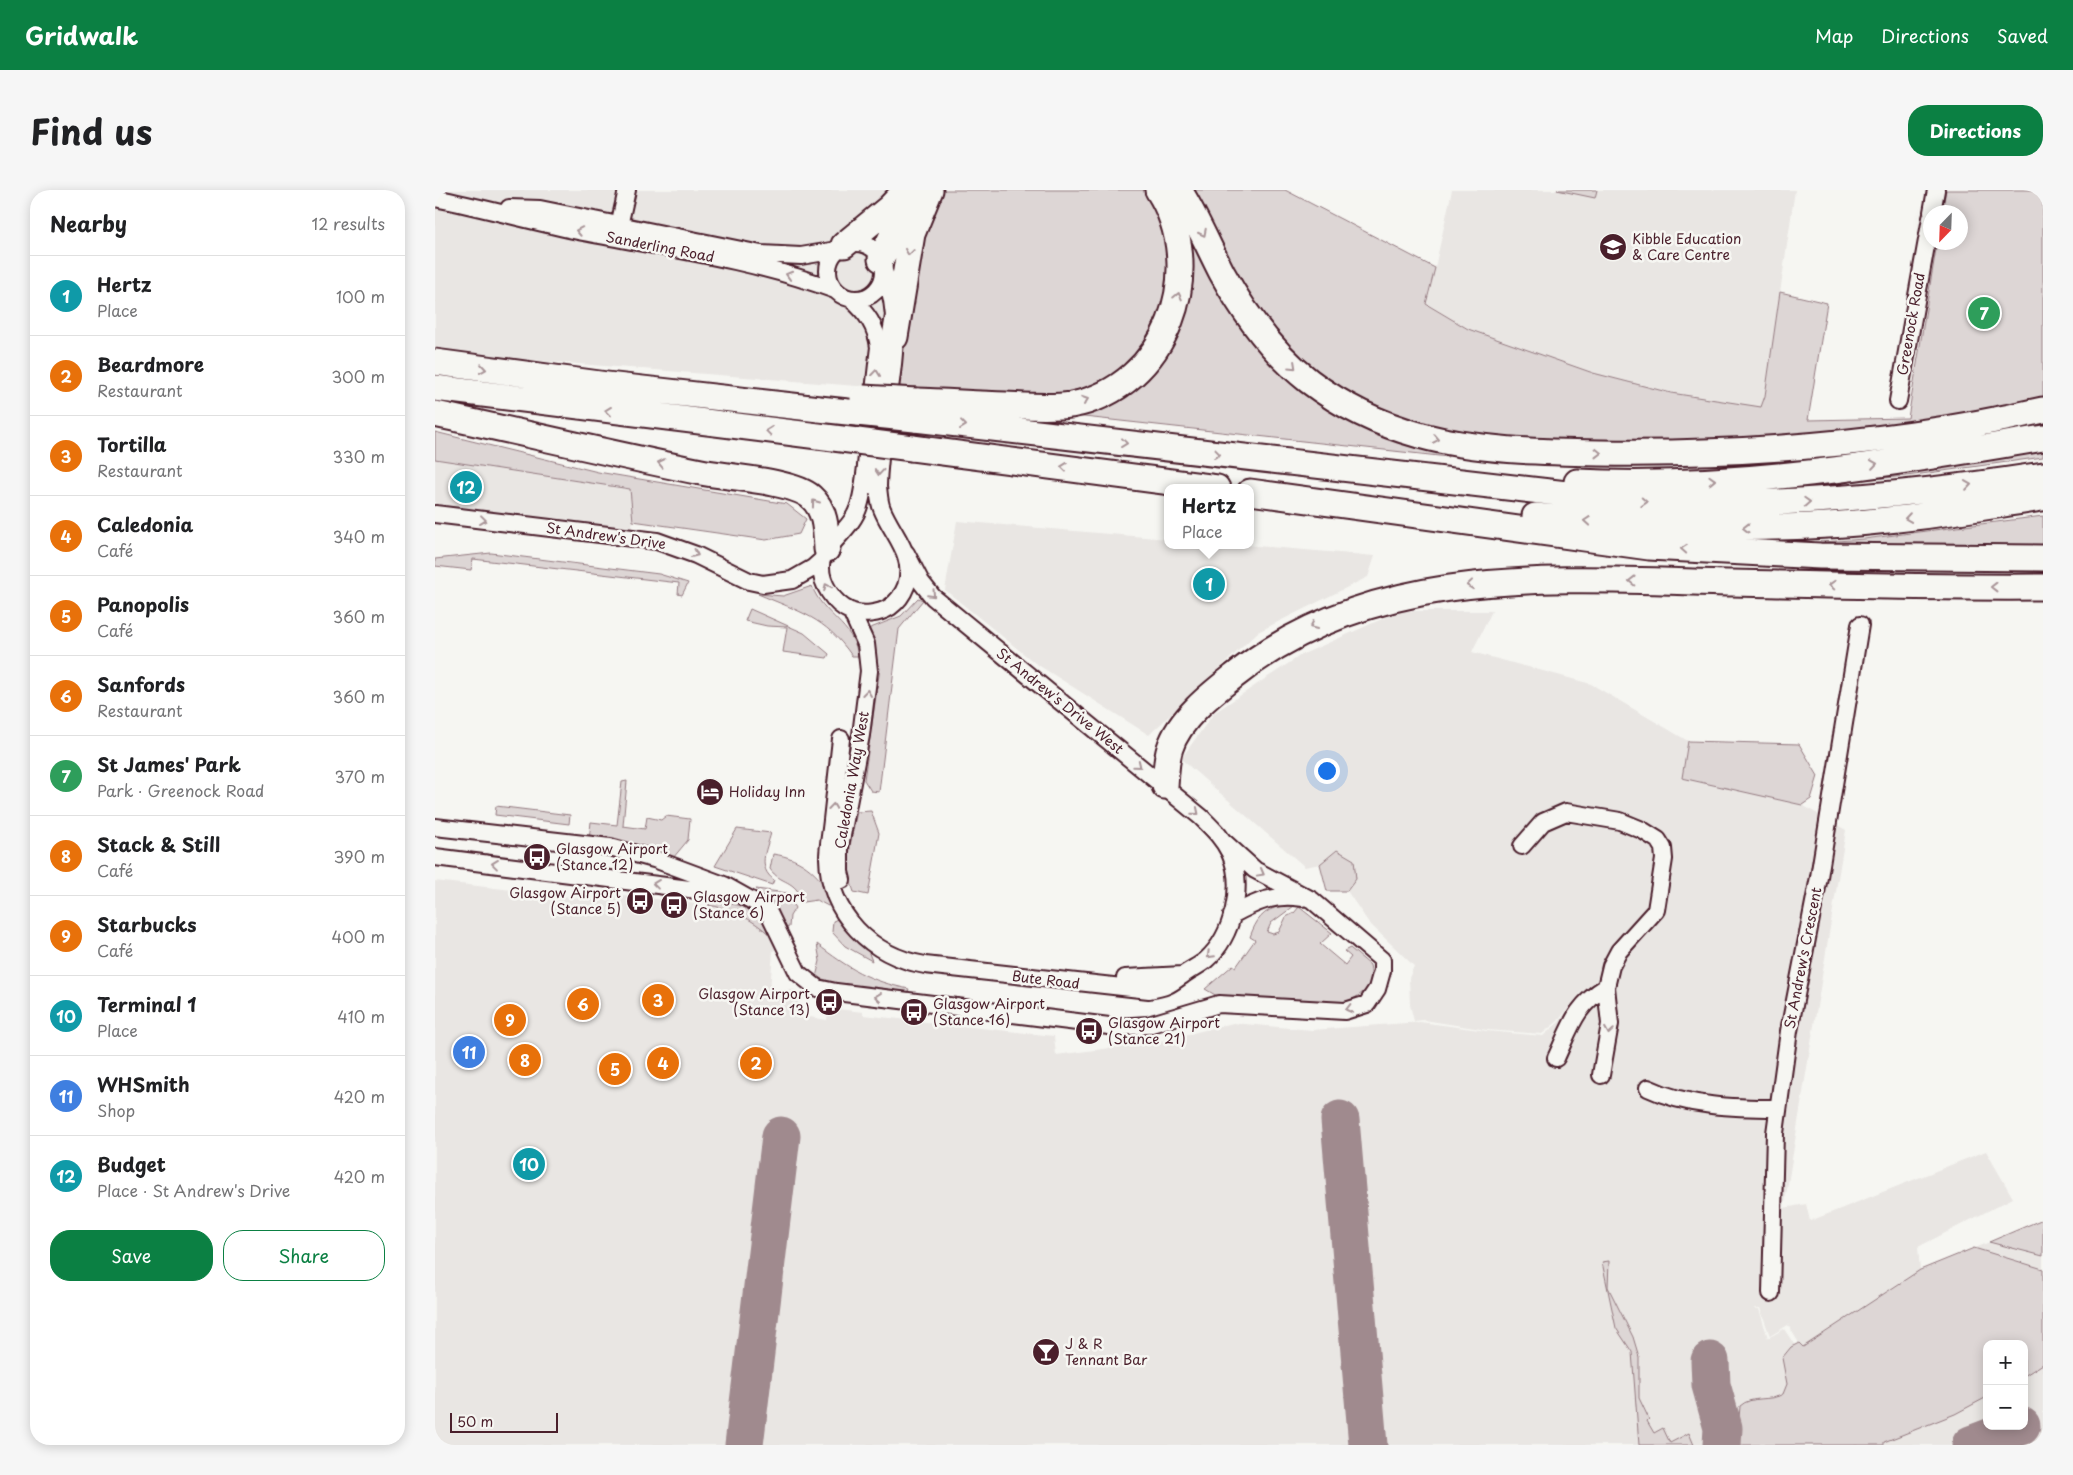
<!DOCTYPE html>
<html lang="en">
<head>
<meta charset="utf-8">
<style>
  :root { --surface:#fff; --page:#f6f6f6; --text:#202124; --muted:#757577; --line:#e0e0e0; --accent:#0b8043 }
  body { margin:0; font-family:"Playpen Sans",sans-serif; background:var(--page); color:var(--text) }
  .controls { position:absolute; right:15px; bottom:15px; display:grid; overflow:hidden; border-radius:10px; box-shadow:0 2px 12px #0003 }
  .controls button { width:45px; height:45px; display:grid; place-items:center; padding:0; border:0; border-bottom:1px solid var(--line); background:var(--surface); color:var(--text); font:25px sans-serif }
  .compass { position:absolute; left:1488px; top:15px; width:45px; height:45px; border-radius:50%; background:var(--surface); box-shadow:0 2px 12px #0003; rotate:203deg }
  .scale { position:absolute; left:15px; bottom:12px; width:108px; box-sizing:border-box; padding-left:5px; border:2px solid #4a1f2b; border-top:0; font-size:14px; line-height:18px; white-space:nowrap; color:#4a1f2b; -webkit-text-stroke:4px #f6f6f2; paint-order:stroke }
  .you { position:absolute; left:891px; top:580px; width:18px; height:18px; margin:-12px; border:4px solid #fff; border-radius:50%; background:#1a73e8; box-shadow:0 0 0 8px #1a73e833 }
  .badge { display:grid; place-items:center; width:32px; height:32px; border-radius:50%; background:var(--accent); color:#fff; font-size:16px; font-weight:700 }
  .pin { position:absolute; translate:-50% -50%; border:2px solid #fff; box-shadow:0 1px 5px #0006 }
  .popup { position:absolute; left:729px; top:294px; width:90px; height:65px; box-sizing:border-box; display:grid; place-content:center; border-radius:10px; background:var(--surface); filter:drop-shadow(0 1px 4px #0005); font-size:16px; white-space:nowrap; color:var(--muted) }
  .popup b { font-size:19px; color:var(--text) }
  .popup::after { content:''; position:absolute; left:50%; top:100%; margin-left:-10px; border:10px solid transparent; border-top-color:var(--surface) }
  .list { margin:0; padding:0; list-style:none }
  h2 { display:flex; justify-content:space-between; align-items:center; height:65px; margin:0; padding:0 20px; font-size:21px }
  h2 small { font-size:16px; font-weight:400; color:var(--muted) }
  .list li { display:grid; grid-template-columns:32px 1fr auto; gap:15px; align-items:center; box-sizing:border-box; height:80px; padding:0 20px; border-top:1px solid var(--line) }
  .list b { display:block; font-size:19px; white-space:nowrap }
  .list p { margin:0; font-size:16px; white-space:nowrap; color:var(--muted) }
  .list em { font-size:16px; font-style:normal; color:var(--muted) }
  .actions { display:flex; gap:10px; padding:15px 20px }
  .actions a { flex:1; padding:11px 0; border:1px solid var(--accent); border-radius:20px; text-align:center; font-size:18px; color:var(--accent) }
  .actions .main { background:var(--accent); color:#fff }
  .map { position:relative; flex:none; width:1608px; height:1255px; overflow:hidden; border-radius:20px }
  header { display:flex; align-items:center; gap:30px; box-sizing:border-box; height:70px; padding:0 25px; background:var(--accent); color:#fff }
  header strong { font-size:24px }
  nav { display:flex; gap:28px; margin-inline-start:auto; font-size:18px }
  .intro { display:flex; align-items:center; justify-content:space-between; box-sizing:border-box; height:120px; padding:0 30px }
  h1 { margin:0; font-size:35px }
  .button { padding:12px 22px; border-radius:20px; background:var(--accent); color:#fff; font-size:18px; font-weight:700 }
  main { display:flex; gap:30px; padding:0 30px }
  aside { flex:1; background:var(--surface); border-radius:20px; box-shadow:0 2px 12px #0003 }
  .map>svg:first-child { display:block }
</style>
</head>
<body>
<header>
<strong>Gridwalk</strong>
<nav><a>Map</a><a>Directions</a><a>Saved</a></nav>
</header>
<div class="intro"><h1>Find us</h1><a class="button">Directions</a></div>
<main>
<aside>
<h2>Nearby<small>12 results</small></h2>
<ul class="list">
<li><span class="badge" style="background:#0f9aa8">1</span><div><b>Hertz</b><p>Place</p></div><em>100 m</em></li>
<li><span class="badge" style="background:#e8710a">2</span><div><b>Beardmore</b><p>Restaurant</p></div><em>300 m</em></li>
<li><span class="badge" style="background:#e8710a">3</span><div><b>Tortilla</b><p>Restaurant</p></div><em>330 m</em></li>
<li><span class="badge" style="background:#e8710a">4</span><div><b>Caledonia</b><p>Café</p></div><em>340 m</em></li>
<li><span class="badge" style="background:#e8710a">5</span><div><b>Panopolis</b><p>Café</p></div><em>360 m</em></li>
<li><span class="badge" style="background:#e8710a">6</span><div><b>Sanfords</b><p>Restaurant</p></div><em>360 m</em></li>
<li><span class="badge" style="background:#2e9e5b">7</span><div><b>St James' Park</b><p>Park · Greenock Road</p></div><em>370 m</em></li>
<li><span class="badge" style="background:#e8710a">8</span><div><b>Stack &amp; Still</b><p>Café</p></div><em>390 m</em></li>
<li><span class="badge" style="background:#e8710a">9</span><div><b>Starbucks</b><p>Café</p></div><em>400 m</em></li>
<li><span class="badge" style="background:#0f9aa8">10</span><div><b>Terminal 1</b><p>Place</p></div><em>410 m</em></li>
<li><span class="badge" style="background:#3f7fe0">11</span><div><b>WHSmith</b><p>Shop</p></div><em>420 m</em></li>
<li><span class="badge" style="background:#0f9aa8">12</span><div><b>Budget</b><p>Place · St Andrew's Drive</p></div><em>420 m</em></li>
</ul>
<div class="actions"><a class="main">Save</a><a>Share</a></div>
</aside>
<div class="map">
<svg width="1608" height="1255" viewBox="0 0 1608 1255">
  <rect width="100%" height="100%" fill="#f6f6f2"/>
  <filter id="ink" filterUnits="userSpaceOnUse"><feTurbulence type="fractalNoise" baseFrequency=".02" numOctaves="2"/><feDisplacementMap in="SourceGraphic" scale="10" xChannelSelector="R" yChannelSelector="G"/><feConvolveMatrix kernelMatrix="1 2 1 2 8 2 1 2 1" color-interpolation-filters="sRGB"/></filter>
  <g filter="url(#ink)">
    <path fill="#e9e6e3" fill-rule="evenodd" d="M0,0h482l-22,199 -405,-32 -55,-10z
      M1017,0h343l-30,206 -4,12 -90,-15 -78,-20 -125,-44 -41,-25z
      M0,269l195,30 3,32 -2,10 -196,-24z
      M522,331l211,18v6h77l130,11 -7,21 -110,55 -109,103 -114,-72 -90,-73z
      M965,421h92l-20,41 119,32 97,57 -6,37 120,27 44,25 -62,378 22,-4 4,17 176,-70 27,47 -95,49 2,23 -3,2 126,-52v225h-1608v-564l145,17 1,-8 141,17 45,19 12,22 -6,3 -3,39h25l1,10 14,17 17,3 2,-12 34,4v3l191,21 2,19 101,-13 76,-19 79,7 108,-8 67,9 56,5 16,-14 27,-36 -28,35 -16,13 -55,-4 -63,-10 -10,1 -4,-16 -1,-27 5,-12 -45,-43 -22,-32 9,-12 -19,-29 -17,14 -15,3 -124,-108 33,-46 87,-58zM1318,1118h7l10,28 18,-11 14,23 -4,2 -14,-21 -16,9 -9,-29zM1552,1154h37v82h-37z"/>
    <path fill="#ddd6d5" stroke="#947a80" d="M502,0h212l17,31 3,83 -32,54 -35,26 -43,15 -162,-13 13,-117z
      M754,0h96l150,78 -9,36 42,25 125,44 78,20 90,14 4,-11 15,-104 47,11 -19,117 100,-2 29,-175 24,-1v-30h-19l4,-22h97v212l-99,20 -187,21 -265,-4 -72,-12 -68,-32 -46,-31 -57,-60z
      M1122,0h40l-2,8z
      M744,17l87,147 182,97v6l-382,-42 103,-68z
      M0,242l163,40 189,32 19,15 -7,15 -33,6 -133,-19 -3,-32 -195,-30z
      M1608,259v8l-136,19 -114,10z
      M1608,326v31l-248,-3 69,-5z
      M56,363l168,21 29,9 -6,12 -4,-1 1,-11 -206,-24 -2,11 -36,-4v-7z
      M377,396c10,29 42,38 46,70h-6c-27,-39 -52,-44 -94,-62l25,2z
      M483,408l5,2 -24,29 -20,163 -8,-1 -7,-11 16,-112 -3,-4 -9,-35 33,-13z
      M315,419l54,24 25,21 -2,4 -44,-6 4,-25 -20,-1 -22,-5z
      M1253,551l111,3 19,32 -7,23 -9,6 -120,-27z
      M192,591l-4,45 22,3 2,-12 14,3 5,-4 24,3 -2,21 -15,18 -84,-18 2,-18 26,3 5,-43z
      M61,616l74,9 -1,9 -74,-9z
      M436,621l8,22 -11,62 -14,-3c-10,-27 -3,-53 3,-80z
      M302,639l34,4c-5,18 -14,34 3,47l-2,5 -57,-19z
      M902,660l17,10 2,19 -9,12h-20l-7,-27z
      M338,664c30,4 49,22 61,49l-6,3 -11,-6 -14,2c-8,-24 -22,-17 -33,-33z
      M321,699l31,4 8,15 -5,8 -1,11 -5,2 -13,-27z
      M280,711c29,5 43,5 58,33l-3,1c-18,-16 -39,-27 -63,-30z
      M846,716h13l-23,17 -4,9 6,2 6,-2 7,-15 8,-4 5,-6 33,26 -12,11 25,21 6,-8 -7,-6 6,-3 20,17c6,24 -13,34 -33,40l-120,-9 -12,-7 28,-24 3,2 19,-27 -5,-3c6,-17 13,-27 31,-31z
      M405,728l27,30 5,13 -27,-15 -13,-14 1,-11z
      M382,754c31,24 52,37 92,45l-1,3 -72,-9 -20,-6 4,-16z
      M1608,1029v37l-54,-14z
      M1539,1058l69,21v95l-19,12v-32h-37v53l-32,17 -71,28v3h-147l3,-39c12,-11 30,-4 43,-12l4,-10 -5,-26 9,-11 8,-4 4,4 117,-77z
      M1174,1071l-1,26 25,50 6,20v41l10,21 -2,2 7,12 9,-5 7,15 19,-10 5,12h-55l-7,-93 -16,-24 -14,-66z"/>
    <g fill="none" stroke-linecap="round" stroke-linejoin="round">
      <path stroke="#a08a8e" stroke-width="39" d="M905,930l28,325
        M1275,1171l1,24 12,43 -1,17
        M309,1255l37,-309
        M1536,1255l50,-19"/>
      <g stroke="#4a1f2b" stroke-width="20">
        <path id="minor" d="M0,8c50,10 99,24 148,34 84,16 172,28 252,58
          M74,18l31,1 221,45 40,2 36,-6
          M1497,22l4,-22
          M184,36l8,-36
          M393 81a28 28 0 1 1 56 0a28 28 0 1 1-56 0Z
          M416,109c16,14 25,27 28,48 -4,33 -7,66 -11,98 -2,20 -3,41 -9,61 -7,24 -37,40 -38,59 -1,18 13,39 29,46 12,5 29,3 40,-4 7,-5 13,-13 16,-21 10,-31 -13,-50 -24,-77 -3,-7 -3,-15 -4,-22 1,-71 33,-147 6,-216
          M1463,211l33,-183
          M0,324l222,27 39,14 53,26 14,3 29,-4 21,-12 9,-8
          M406,549c-3,27 -6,54 -9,81 -1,12 -4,25 -4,38 1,57 44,98 97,107l224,25c18,-3 20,-5 34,-15 8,-6 16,-9 23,-15 27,-24 39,-74 24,-107 -7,-15 -18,-25 -29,-36l-268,-220 -12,-15 -15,-29
          M0,637l175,20 44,12 70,26 43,24 31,64 19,15 19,4 281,35 31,-2 71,-21 126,7 22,-7 10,-15 5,-18v-11l-70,-60 -57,-30 -31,-28
          M1087,656l21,-24 23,-10 54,9 22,9 16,10 5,8 1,11 -8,51 -37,41 -8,15 -5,21 4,37 -9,51
          M0,667l294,37
          M407,690l-2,-8v-26l21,-111 8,-64 -3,-27 -15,-33
          M797,725c24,-13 43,-22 70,-17
          M690,788l58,-3
          M1121,868c15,-32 19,-52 50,-71
          M1213,898c40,19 87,20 130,20
          M1336,1103l4,-160 14,-102 30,-154 41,-252"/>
      </g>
      <g stroke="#4a1f2b" stroke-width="29">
        <path id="highway" d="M744,0c17,27 29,56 43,83 22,40 51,80 87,108 33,25 70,43 110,54 58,16 122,17 182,18 147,2 298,-10 442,-43
          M409,55l45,-37 17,-18
          M446,69l13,-27 20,-29
          M460,147l17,-103 18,-44
          M0,172l172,23 212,24
          M0,198l383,48
          M481,211c30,1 60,3 90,4 21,1 44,3 65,0 97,-18 138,-135 87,-215
          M0,224c89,19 177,40 266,58 26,5 92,9 110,25 15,13 15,34 16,52
          M480,229l721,83c137,6 272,-6 407,-27
          M477,258l305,40
          M1142,292c156,8 313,-18 466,-44
          M815,302l399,55 171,9 223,2
          M1100,326c121,12 242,17 362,3 49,-5 98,-14 146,-21
          M730,596c1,-13 1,-26 5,-38 9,-29 41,-54 64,-72 142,-114 326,-97 498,-93 104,2 207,5 311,4"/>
      </g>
      <use href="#minor" stroke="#f6f6f2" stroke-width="16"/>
      <use href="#highway" stroke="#f6f6f2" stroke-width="25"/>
      <g stroke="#4a1f2b" stroke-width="29" stroke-linecap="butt">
        <path id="highway-bridge" d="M428,208l53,3
          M384,219l96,10
          M383,246l94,12"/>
      </g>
      <use href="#highway-bridge" stroke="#f6f6f2" stroke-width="25"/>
    </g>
    <defs><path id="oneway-chevron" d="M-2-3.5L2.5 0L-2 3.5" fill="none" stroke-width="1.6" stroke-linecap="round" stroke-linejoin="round" transform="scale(1.25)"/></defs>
    <g stroke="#a99598">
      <use href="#oneway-chevron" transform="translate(144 41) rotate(-169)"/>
      <use href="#oneway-chevron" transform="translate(768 43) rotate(63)"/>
      <use href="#oneway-chevron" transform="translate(474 62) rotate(98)"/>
      <use href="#oneway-chevron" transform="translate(354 85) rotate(-163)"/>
      <use href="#oneway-chevron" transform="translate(743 106) rotate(-78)"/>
      <use href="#oneway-chevron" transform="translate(858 176) rotate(43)"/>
      <use href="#oneway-chevron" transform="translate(48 179) rotate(8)"/>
      <use href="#oneway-chevron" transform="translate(441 183) rotate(-84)"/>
      <use href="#oneway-chevron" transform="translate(650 210) rotate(-18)"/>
      <use href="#oneway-chevron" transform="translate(173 221) rotate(-173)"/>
      <use href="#oneway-chevron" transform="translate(528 235) rotate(7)"/>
      <use href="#oneway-chevron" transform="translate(334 241) rotate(-173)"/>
      <use href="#oneway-chevron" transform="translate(1001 249) rotate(11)"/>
      <use href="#oneway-chevron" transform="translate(689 253) rotate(7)"/>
      <use href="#oneway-chevron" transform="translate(1163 263) rotate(1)"/>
      <use href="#oneway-chevron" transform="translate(782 264) rotate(7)"/>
      <use href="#oneway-chevron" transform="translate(226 273) rotate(-168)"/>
      <use href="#oneway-chevron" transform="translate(1439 274) rotate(-8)"/>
      <use href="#oneway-chevron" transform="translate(629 277) rotate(-173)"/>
      <use href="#oneway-chevron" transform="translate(444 282) rotate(95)"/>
      <use href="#oneway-chevron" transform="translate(1277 290) rotate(-2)"/>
      <use href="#oneway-chevron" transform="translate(1533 295) rotate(-8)"/>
      <use href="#oneway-chevron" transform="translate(1209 312) rotate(3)"/>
      <use href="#oneway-chevron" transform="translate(1372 312) rotate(-3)"/>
      <use href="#oneway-chevron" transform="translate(380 313) rotate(-126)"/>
      <use href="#oneway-chevron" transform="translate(1473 328) rotate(172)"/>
      <use href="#oneway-chevron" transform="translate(48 330) rotate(7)"/>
      <use href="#oneway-chevron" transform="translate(1152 331) rotate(-175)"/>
      <use href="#oneway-chevron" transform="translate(1311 338) rotate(180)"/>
      <use href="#oneway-chevron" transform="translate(1249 359) rotate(-176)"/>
      <use href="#oneway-chevron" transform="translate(260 364) rotate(25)"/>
      <use href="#oneway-chevron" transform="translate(1197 391) rotate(-179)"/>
      <use href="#oneway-chevron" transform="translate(1035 395) rotate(174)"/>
      <use href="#oneway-chevron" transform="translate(1397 395) rotate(-178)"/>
      <use href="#oneway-chevron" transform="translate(392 397) rotate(-116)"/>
      <use href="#oneway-chevron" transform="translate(1559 397) rotate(-180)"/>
      <use href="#oneway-chevron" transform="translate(497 404) rotate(47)"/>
      <use href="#oneway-chevron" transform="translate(878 436) rotate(155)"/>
      <use href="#oneway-chevron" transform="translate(432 503) rotate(-83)"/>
      <use href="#oneway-chevron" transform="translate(703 575) rotate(39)"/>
      <use href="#oneway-chevron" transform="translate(398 617) rotate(-84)"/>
      <use href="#oneway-chevron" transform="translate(761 622) rotate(40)"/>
      <use href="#oneway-chevron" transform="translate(60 674) rotate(-173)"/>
      <use href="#oneway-chevron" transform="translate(826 683) rotate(29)"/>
      <use href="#oneway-chevron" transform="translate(221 694) rotate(-173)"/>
      <use href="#oneway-chevron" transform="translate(775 765) rotate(135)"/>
      <use href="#oneway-chevron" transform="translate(443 807) rotate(-173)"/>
      <use href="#oneway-chevron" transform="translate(914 819) rotate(166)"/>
      <use href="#oneway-chevron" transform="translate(1174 841) rotate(99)"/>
    </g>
  </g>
  <defs>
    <g id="school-disc" transform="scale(1.4375)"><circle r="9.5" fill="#4a1f2b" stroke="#f6f6f2"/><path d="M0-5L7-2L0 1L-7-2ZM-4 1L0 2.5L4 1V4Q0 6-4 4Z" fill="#fff"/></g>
    <g id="hotel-disc" transform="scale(1.4375)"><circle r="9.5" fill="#4a1f2b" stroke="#f6f6f2"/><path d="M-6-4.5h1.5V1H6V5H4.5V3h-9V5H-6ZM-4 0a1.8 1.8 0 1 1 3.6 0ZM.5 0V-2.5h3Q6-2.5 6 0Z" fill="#fff"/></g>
    <g id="bus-disc" transform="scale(1.4375)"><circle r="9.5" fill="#4a1f2b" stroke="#f6f6f2"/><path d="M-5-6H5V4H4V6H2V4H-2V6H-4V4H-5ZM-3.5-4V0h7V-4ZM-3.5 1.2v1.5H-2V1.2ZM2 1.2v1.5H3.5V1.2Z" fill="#fff"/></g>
    <g id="bar-disc" transform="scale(1.4375)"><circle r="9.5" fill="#4a1f2b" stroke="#f6f6f2"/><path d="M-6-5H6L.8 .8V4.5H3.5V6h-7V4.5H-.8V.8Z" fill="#fff"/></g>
  </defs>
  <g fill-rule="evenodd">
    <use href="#school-disc" x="1178" y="57"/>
    <use href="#hotel-disc" x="275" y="602"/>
    <use href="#bus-disc" x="102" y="667"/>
    <use href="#bus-disc" x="205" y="711"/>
    <use href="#bus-disc" x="239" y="715"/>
    <use href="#bus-disc" x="394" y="812"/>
    <use href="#bus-disc" x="479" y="822"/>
    <use href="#bus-disc" x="654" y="841"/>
    <use href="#bar-disc" x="611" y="1162"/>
  </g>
  <g text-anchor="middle" stroke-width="5" stroke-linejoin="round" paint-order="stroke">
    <g font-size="14" fill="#4a1f2b" stroke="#f6f6f2" text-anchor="start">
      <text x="1197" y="54">Kibble Education<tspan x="1197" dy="16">&amp; Care Centre</tspan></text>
      <text x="294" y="607">Holiday Inn</text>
      <text x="121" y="664">Glasgow Airport<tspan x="121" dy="16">(Stance 12)</tspan></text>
      <text x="186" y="708" text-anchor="end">Glasgow Airport<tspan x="186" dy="16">(Stance 5)</tspan></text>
      <text x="258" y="712">Glasgow Airport<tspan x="258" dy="16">(Stance 6)</tspan></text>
      <text x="375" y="809" text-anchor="end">Glasgow Airport<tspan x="375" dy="16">(Stance 13)</tspan></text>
      <text x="498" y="819">Glasgow Airport<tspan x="498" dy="16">(Stance 16)</tspan></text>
      <text x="673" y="838">Glasgow Airport<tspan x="673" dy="16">(Stance 21)</tspan></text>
      <text x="630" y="1159">J &amp; R<tspan x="630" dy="16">Tennant Bar</tspan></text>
    </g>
    <g font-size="14" fill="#4a1f2b" stroke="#f6f6f2">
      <text transform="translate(225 57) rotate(11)" y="5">Sanderling Road</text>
      <text transform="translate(1476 134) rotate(-80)" y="5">Greenock Road</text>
      <text transform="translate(171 346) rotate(8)" y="5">St Andrew's Drive</text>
      <text transform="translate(625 511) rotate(39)" y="5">St Andrew's Drive West</text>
      <text transform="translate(417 590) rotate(-80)" y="5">Caledonia Way West</text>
      <text transform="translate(1368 768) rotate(-79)" y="5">St Andrew's Crescent</text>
      <text transform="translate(611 790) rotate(7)" y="5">Bute Road</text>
    </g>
  </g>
</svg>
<div class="controls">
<button>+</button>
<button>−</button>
</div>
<svg class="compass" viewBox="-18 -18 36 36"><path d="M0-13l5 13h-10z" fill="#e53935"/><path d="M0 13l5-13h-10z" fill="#757577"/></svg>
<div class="scale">50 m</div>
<div class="you"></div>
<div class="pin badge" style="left:774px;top:394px;background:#0f9aa8">1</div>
<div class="popup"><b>Hertz</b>Place</div>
<div class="pin badge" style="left:321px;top:873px;background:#e8710a">2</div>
<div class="pin badge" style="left:223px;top:810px;background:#e8710a">3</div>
<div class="pin badge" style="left:228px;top:873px;background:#e8710a">4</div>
<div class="pin badge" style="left:180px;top:879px;background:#e8710a">5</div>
<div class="pin badge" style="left:148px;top:814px;background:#e8710a">6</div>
<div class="pin badge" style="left:1549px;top:123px;background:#2e9e5b">7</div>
<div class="pin badge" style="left:90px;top:870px;background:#e8710a">8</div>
<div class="pin badge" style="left:75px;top:830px;background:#e8710a">9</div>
<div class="pin badge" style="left:94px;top:974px;background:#0f9aa8">10</div>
<div class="pin badge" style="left:34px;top:862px;background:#3f7fe0">11</div>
<div class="pin badge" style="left:31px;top:297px;background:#0f9aa8">12</div>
</div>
</main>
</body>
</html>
